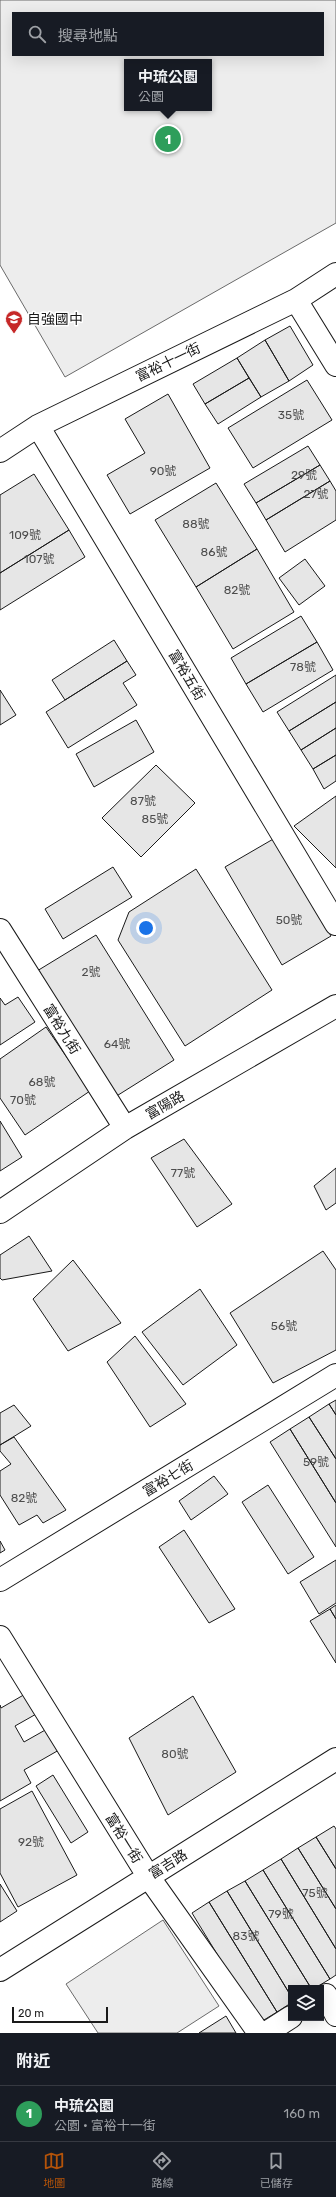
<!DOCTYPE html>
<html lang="zh-TW">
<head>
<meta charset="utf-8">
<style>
  :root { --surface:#171b24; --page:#20242c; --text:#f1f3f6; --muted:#9ea1a6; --line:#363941; --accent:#b45309 }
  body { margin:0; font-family:Rubik,"Noto Sans TC",sans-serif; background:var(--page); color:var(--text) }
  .controls { position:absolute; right:12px; bottom:12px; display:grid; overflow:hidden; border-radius:0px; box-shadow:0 4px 16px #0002 }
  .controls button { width:36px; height:36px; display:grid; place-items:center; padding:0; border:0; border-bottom:1px solid var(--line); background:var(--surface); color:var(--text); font:20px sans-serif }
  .scale { position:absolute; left:12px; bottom:10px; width:96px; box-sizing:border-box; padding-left:4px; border:2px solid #1a1a1a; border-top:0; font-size:11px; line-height:14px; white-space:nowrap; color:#1a1a1a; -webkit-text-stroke:3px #fff; paint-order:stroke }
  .you { position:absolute; left:146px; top:928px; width:14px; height:14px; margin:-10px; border:3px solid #fff; border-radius:50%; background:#1a73e8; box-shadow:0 0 0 6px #1a73e833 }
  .badge { display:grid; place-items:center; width:26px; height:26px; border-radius:50%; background:var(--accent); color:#fff; font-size:13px; font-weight:700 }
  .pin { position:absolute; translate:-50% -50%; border:2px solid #fff; box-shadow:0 1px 4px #0006 }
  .popup { position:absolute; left:124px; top:59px; width:88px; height:52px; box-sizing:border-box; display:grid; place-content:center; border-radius:0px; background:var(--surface); filter:drop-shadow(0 1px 3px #0005); font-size:13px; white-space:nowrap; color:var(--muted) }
  .popup b { font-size:15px; color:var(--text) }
  .popup::after { content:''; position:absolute; left:50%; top:100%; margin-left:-8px; border:8px solid transparent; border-top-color:var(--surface) }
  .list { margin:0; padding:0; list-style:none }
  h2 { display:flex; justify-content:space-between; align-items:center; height:52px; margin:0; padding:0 16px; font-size:17px }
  h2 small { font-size:13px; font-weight:400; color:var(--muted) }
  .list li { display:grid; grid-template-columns:26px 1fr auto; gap:12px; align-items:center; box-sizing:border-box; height:56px; padding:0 16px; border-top:1px solid var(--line) }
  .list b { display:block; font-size:15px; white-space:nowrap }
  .list p { margin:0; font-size:13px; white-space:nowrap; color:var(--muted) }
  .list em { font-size:13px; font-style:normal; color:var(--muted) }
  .icon { flex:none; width:22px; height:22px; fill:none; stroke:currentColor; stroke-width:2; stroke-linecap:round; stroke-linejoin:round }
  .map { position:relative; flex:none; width:336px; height:2033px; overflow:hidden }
  .search { position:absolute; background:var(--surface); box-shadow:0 4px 16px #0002; left:12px; right:12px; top:12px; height:44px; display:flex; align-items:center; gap:10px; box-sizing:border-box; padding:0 14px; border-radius:0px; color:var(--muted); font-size:15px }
  .sheet { height:108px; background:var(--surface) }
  nav { display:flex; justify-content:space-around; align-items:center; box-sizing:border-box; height:56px; border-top:1px solid var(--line); background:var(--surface); font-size:11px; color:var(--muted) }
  nav a { display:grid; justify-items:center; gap:2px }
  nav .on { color:var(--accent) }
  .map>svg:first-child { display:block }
</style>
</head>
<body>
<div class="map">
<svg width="336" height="2033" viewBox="0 0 336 2033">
  <rect width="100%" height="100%" fill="#fff"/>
  <path fill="#ededed" stroke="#6a6a6a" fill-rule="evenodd" d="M0,0h336v223l-271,154 -65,-112zM13,13h310v42h-310zM127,62h82v46h-82z
    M163,1920l56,86 -42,27h-79l-32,-49z"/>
  <path fill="#e6e6e6" stroke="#1a1a1a" d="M290,326l23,39 -24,16 -24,-41z
    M265,340l24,41 -28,16 -24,-39z
    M237,358l12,20 -44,26 -12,-20z
    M249,378l12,19 -43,27 -13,-20z
    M307,380l25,40 -79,48 -25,-40z
    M168,394l42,74 -80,46 -23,-39 38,-22 -20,-34z
    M308,446l12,19 -64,38 -12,-19z
    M320,465l10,16 -64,39 -10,-17z
    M34,474l35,56 -69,43v-78z
    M330,481l6,10v29l-51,32 -19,-32z
    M216,483l41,66 -61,38 -41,-67z
    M69,530l16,27 -85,53v-37z
    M257,549l37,63 -61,37 -37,-62z
    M305,559l20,27 -26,19 -20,-27z
    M301,616l16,26 -71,42 -15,-26z
    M114,640l13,21 -62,39 -13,-20z
    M317,642l16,28 -70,42 -17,-28z
    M127,661l9,14 -13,8 14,22 -69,43 -22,-36z
    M336,675v27l-47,29 -12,-19z
    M0,690l16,25 -16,10z
    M336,702v26l-35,22 -12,-19z
    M136,720l18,32 -60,35 -18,-33z
    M336,728v27l-23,14 -12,-19z
    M336,755v26l-12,8 -11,-20z
    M156,765l39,38 -54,54 -39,-39z
    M336,796v72l-42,-42z
    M275,838l56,98 -49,29 -57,-98z
    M113,867l19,30 -69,42 -18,-30z
    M196,869l76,121 -87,56 -67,-106 11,-28z
    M96,935l78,125 -59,37 -78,-126z
    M18,997l17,25 -35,23v-47l5,7z
    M46,1027l44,64 -65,44 -25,-37v-39z
    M0,1121l22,36 -22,14z
    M184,1139l48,65 -35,23 -46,-69z
    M336,1168v35l-10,7 -12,-24z
    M29,1236l23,35 -50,9 -2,-2v-23z
    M323,1251l13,19v80l-63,33 -43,-70z
    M73,1260l48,63 -53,28 -35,-52z
    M200,1289l37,56 -54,40 -41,-53z
    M135,1336l51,68 -36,23 -43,-65z
    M336,1400v15l-7,-11z
    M329,1404l7,11v44l-27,-42z
    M14,1405l17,21 -31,19v-32z
    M309,1417l27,42v44l-46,-74z
    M290,1429l46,74v44l-66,-105z
    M14,1437l52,73 -23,13 -6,-8 -18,10 -19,-30v-24l11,-7 -11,-13v-6z
    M214,1476l14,18 -37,26 -12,-19z
    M268,1485l46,72 -26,17 -46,-72z
    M184,1530l51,79 -26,14 -50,-76z
    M0,1541l5,9 -5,3z
    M336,1560v43l-17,11 -19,-32z
    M336,1605v14l-6,-10z
    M330,1609l6,10v44l-26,-42z
    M27,1693l11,20 -23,13 9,16 23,-13 12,21 -35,20 7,13 -31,18v-96l1,3z
    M193,1696l43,76 -68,43 -39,-77z
    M53,1775l35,57 -17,11 -35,-57z
    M32,1791l45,84 -59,32 -18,-34v-64z
    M334,1826l2,3v40l-20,-32z
    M316,1837l20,32v40l-38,-61z
    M298,1848l38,61v40l-55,-90z
    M281,1859l55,90v26l-6,4 -67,-109z
    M263,1870l67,109 -15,9h-4l-66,-107z
    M245,1881l66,107h-20v8l-64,-105z
    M0,1884l17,27 -17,11z
    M227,1891l64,105v7l-14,9 -68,-110z
    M209,1902l68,110 -18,11 -67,-110z
    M226,2016l10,17h-37z"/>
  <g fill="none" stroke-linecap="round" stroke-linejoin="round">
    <g stroke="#1a1a1a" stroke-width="24">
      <path id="minor" d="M296,300l40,65
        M38,426l298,498
        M0,451l38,-25 258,-126 40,-26
        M0,930l125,198
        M0,1212l125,-84 211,-122
        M0,1580l336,-205
        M0,1637l148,239 111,157
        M0,1970l336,-211
        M321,1998l5,-3 10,20
        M266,2033l25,-16"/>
    </g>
    <use href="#minor" stroke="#fff" stroke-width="22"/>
  </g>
  <defs>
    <g id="school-pin" transform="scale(0.9)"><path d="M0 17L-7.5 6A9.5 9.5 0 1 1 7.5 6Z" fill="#c62828" stroke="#fff"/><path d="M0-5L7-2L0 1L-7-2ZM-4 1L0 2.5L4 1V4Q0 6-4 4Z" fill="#fff"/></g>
  </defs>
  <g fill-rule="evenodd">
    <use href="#school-pin" x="14" y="319"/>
  </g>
  <g text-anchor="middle" stroke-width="3" stroke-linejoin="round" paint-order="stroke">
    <g font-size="12" fill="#4d4d4d">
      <text x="291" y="419">35號</text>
      <text x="163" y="475">90號</text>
      <text x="304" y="479">29號</text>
      <text x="316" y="498">27號</text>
      <text x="196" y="528">88號</text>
      <text x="25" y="539">109號</text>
      <text x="214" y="556">86號</text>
      <text x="39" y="563">107號</text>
      <text x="237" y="594">82號</text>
      <text x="303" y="671">78號</text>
      <text x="143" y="805">87號</text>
      <text x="155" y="823">85號</text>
      <text x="289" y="924">50號</text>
      <text x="91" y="976">2號</text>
      <text x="117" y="1048">64號</text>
      <text x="42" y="1086">68號</text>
      <text x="23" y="1104">70號</text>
      <text x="183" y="1177">77號</text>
      <text x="284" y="1330">56號</text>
      <text x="316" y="1466">59號</text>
      <text x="24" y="1502">82號</text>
      <text x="175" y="1758">80號</text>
      <text x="31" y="1846">92號</text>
      <text x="315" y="1897">75號</text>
      <text x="281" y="1918">79號</text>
      <text x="246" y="1940">83號</text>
    </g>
    <g font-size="14" fill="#1a1a1a" stroke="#fff" text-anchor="start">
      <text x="27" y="324">自強國中</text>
    </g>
    <g font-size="14" fill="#1a1a1a" stroke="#fff">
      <text transform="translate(168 362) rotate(-26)" y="5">富裕十一街</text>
      <text transform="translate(187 675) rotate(59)" y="5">富裕五街</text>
      <text transform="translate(62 1029) rotate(58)" y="5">富裕九街</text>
      <text transform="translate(165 1105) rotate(-30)" y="5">富陽路</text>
      <text transform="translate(168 1478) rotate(-31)" y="5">富裕七街</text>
      <text transform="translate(124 1838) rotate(58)" y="5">富裕一街</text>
      <text transform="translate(168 1864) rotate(-32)" y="5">富吉路</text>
    </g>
  </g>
</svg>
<div class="controls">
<button><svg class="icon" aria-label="layers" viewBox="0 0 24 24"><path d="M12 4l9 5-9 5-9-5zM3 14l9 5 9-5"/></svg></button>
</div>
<div class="scale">20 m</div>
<div class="you"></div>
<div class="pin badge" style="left:168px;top:139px;background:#2e9e5b">1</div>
<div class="popup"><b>中琉公園</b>公園</div>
<div class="search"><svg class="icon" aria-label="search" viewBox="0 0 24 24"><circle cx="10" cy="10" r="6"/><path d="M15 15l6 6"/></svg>搜尋地點</div>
</div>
<section class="sheet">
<h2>附近<small></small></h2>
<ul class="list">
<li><span class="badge" style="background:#2e9e5b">1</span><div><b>中琉公園</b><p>公園 · 富裕十一街</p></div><em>160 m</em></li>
</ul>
</section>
<nav>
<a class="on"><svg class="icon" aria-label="map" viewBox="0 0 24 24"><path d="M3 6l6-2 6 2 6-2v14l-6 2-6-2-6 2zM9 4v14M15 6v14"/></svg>地圖</a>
<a><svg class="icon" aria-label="directions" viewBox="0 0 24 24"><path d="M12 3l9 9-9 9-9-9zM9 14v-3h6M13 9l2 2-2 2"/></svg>路線</a>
<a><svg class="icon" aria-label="saved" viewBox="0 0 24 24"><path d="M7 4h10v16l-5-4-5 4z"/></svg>已儲存</a>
</nav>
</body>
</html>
